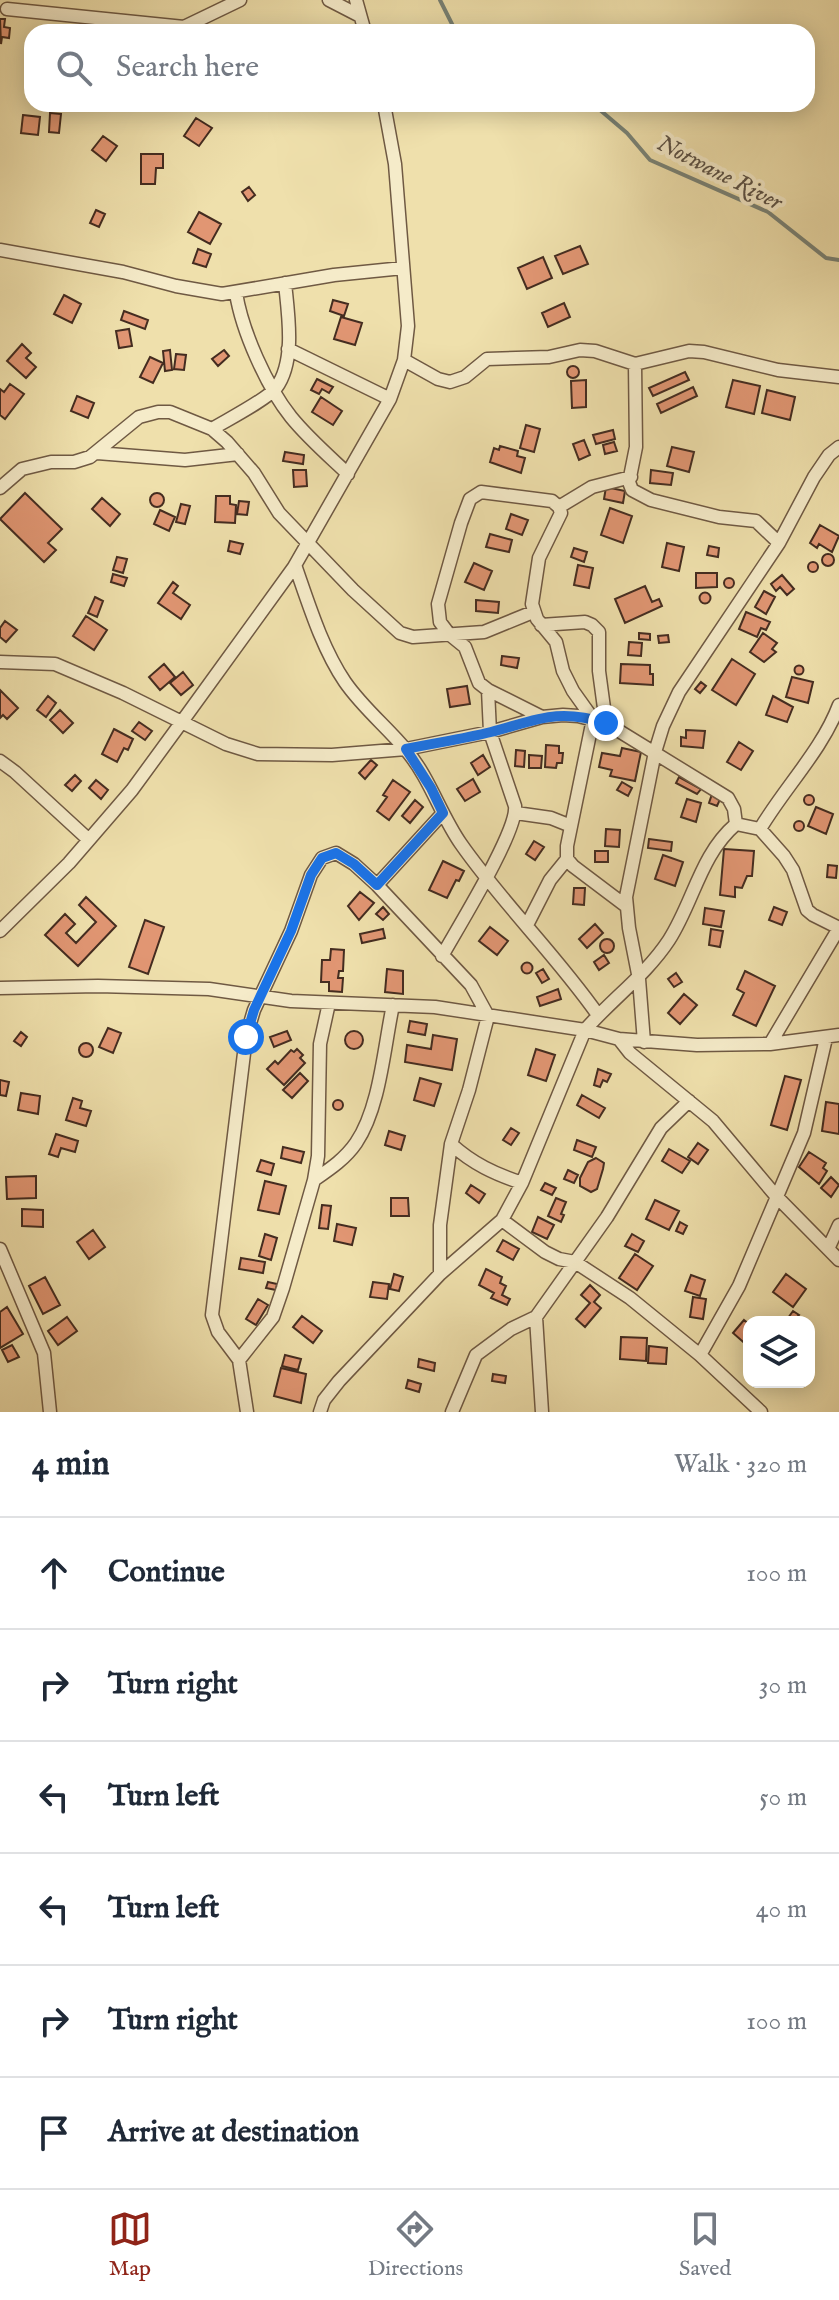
<!DOCTYPE html>
<html lang="en">
<head>
<meta charset="utf-8">
<style>
  :root { --surface:#fff; --page:#f6f6f7; --text:#1f2937; --muted:#747a83; --line:#e0e1e3; --accent:#8f2418 }
  body { margin:0; font-family:"IM FELL English",serif; background:var(--page); color:var(--text) }
  .controls { position:absolute; right:24px; bottom:24px; display:grid; overflow:hidden; border-radius:16px; box-shadow:0 4px 20px #0003 }
  .controls button { width:72px; height:72px; display:grid; place-items:center; padding:0; border:0; border-bottom:2px solid var(--line); background:var(--surface); color:var(--text); font:40px sans-serif }
  .stop { position:absolute; width:24px; height:24px; margin:-18px; border:6px solid #1a73e8; border-radius:50%; background:#fff }
  .stop.end { background:#1a73e8; border-color:#fff; box-shadow:0 2px 8px #0008 }
  .list { margin:0; padding:0; list-style:none }
  h2 { display:flex; justify-content:space-between; align-items:center; height:104px; margin:0; padding:0 32px; font-size:34px }
  h2 small { font-size:26px; font-weight:400; color:var(--muted) }
  .list li { display:grid; grid-template-columns:52px 1fr auto; gap:24px; align-items:center; box-sizing:border-box; height:112px; padding:0 32px; border-top:2px solid var(--line) }
  .list b { display:block; font-size:30px; white-space:nowrap }
  .list em { font-size:26px; font-style:normal; color:var(--muted) }
  .icon { flex:none; width:44px; height:44px; fill:none; stroke:currentColor; stroke-width:2; stroke-linecap:round; stroke-linejoin:round }
  .map { position:relative; flex:none; width:839px; height:1412px; overflow:hidden }
  .search { position:absolute; background:var(--surface); box-shadow:0 4px 20px #0003; left:24px; right:24px; top:24px; height:88px; display:flex; align-items:center; gap:20px; box-sizing:border-box; padding:0 28px; border-radius:24px; color:var(--muted); font-size:30px }
  .sheet { height:776px; background:var(--surface) }
  nav { display:flex; justify-content:space-around; align-items:center; box-sizing:border-box; height:112px; border-top:2px solid var(--line); background:var(--surface); font-size:22px; color:var(--muted) }
  nav a { display:grid; justify-items:center; gap:4px }
  nav .on { color:var(--accent) }
  .map>svg:first-child { display:block }
</style>
</head>
<body>
<div class="map">
<svg width="839" height="1412" viewBox="0 0 839 1412">
  <rect width="100%" height="100%" fill="#efe0ac"/>
  <filter id="stains"><feTurbulence type="fractalNoise" baseFrequency=".0025" numOctaves="4"/><feColorMatrix values="0 0 0 0 .2 0 0 0 0 .09 0 0 0 0 .02 0 0 0 .5 -.17"/></filter>
  <radialGradient id="worn" r=".72"><stop offset=".6" stop-color="#630" stop-opacity="0"/><stop offset="1" stop-color="#630" stop-opacity=".3"/></radialGradient>
  <g fill="none" stroke-linecap="round" stroke-linejoin="round">
    <path stroke="#788276" stroke-width="4" d="M440,0l16,32
      M593,104l34,29 23,27 118,52 58,46 13,2"/>
  </g>
  <path fill="#e19673" stroke="#442c20" stroke-width="2" d="M0,19h5l-1,8 6,1 -1,10 -7,-1 -1,7z
    M50,113l11,1 -2,19 -10,-1z
    M23,115l17,2 -2,18 -17,-2z
    M196,118l16,10 -13,18 -15,-10z
    M103,136l14,10 -11,15 -14,-11z
    M141,154h22v14h-7l-1,16h-14z
    M249,187l6,8 -7,6 -6,-9z
    M96,210l9,4 -6,13 -9,-4z
    M199,212l22,12 -11,20 -22,-12z
    M580,246l8,18 -25,10 -8,-18z
    M198,249l13,5 -5,13 -13,-4z
    M543,257l9,21 -25,11 -9,-21z
    M64,295l17,9 -9,19 -18,-9z
    M333,300l15,4 -4,12 -14,-5z
    M564,303l6,14 -22,10 -6,-14z
    M124,311l24,9 -3,9 -24,-9z
    M341,317l21,6 -7,22 -21,-6z
    M129,329l3,17 -13,2 -3,-17z
    M22,344l9,9 -5,5 10,9 -10,11 -19,-17z
    M170,350l2,20 -7,1 -2,-20z
    M224,350l5,6 -11,10 -6,-7z
    M176,354l10,1 -2,15 -10,-1z
    M150,357l13,6 -10,20 -13,-6z
    M567 372a6 6 0 1 1 12 0a6 6 0 1 1-12 0Z
    M685,372l4,8 -36,16 -4,-8z
    M317,379l16,8 -4,6 -7,-4 -3,5 -8,-4z
    M586,380v27l-14,1 -1,-27z
    M733,380l27,6 -6,28 -28,-7z
    M10,384l14,10 -19,25 -5,-4v-26l4,3z
    M693,387l4,9 -36,17 -4,-9z
    M767,390l28,7 -5,23 -28,-7z
    M77,396l17,7 -6,15 -17,-7z
    M321,397l21,14 -9,14 -21,-13z
    M526,425l14,4 -6,23 -14,-4z
    M613,430l2,9 -19,5 -3,-9z
    M584,440l6,15 -11,5 -6,-16z
    M614,442l3,9 -12,3 -2,-9z
    M500,446l18,5 -1,5 8,2 -4,15 -31,-11 4,-14 5,2z
    M672,447l22,5 -5,20 -22,-6z
    M285,452l19,3 -1,9 -20,-3z
    M293,470h13l1,16 -13,1z
    M651,470l22,3 -2,12 -21,-2z
    M606,487l19,4 -2,12 -19,-4z
    M150 500a7 7 0 1 1 14 0a7 7 0 1 1-14 0Z
    M25,493l37,36 -14,14 8,7 -12,12 -44,-43z
    M216,496h14v8l6,1 -1,18 -20,-1z
    M102,498l18,16 -10,12 -18,-17z
    M239,501l10,1 -2,13 -10,-1z
    M181,504l9,2 -5,18 -9,-2z
    M610,508l22,8 -9,27 -22,-8z
    M160,510l15,7 -6,14 -15,-7z
    M511,514l17,6 -6,15 -16,-6z
    M820,525l19,11 -7,16 -13,-8 -2,4 -7,-5z
    M490,534l22,6 -3,12 -23,-5z
    M230,541l13,3 -3,10 -12,-3z
    M667,543l17,4 -5,24 -17,-4z
    M709,546l10,2 -1,9 -11,-2z
    M574,548l13,4 -3,10 -13,-5z
    M822 560a6 6 0 1 1 12 0a6 6 0 1 1-12 0Z
    M117,557l10,2 -4,14 -10,-3z
    M808 567a5 5 0 1 1 10 0a5 5 0 1 1-10 0Z
    M474,563l18,8 -8,19 -19,-8z
    M578,565l15,3 -4,20 -15,-3z
    M696,573h21v14l-21,1z
    M113,574l14,4 -3,8 -13,-4z
    M782,575l12,14 -7,6 -7,-8 -4,4 -5,-7z
    M724 583a5 5 0 1 1 10 0a5 5 0 1 1-10 0Z
    M173,582l5,4 -5,7 17,12 -9,14 -23,-16z
    M645,586l7,16 7,-3 3,7 -37,17 -10,-24z
    M764,591l11,6 -9,17 -11,-7z
    M699.5 598a5.5 5.5 0 1 1 11 0a5.5 5.5 0 1 1-11 0Z
    M95,597l8,4 -6,16 -9,-4z
    M476,600l23,2 -1,11 -22,-2z
    M746,612l24,10 -4,8 -5,-2 -4,9 -18,-8z
    M86,616l21,14 -13,20 -21,-14z
    M5,621l12,9 -11,12 -6,-5v-9z
    M639,633l11,1v6l-11,-1z
    M763,633l14,10 -5,6 4,3 -12,10 -14,-10z
    M668,635l1,7 -10,1 -1,-7z
    M629,642l13,1 -1,13 -13,-1z
    M502,656l17,2 -2,10 -16,-3z
    M732,659l23,15 -19,31 -24,-15z
    M164,664l11,13 -15,13 -11,-13z
    M621,664l29,1v9h3v11l-33,-2z
    M794.5 670a4.5 4.5 0 1 1 9 0a4.5 4.5 0 1 1-9 0Z
    M183,672l10,13 -12,10 -11,-12z
    M792,677l21,5 -5,21 -22,-6z
    M701,682l5,4 -6,7 -5,-4z
    M467,686l3,18 -20,3 -3,-18z
    M0,690l18,18 -11,11 -4,-4 -3,3z
    M48,696l8,7 -10,14 -9,-7z
    M773,696l20,11 -6,15 -21,-7z
    M60,710l13,13 -10,10 -13,-13z
    M139,722l13,9 -7,9 -13,-9z
    M114,729l19,10 -5,11 -4,-2 -7,14 -15,-8z
    M686,730l19,1 -2,17 -22,-2v-9l5,1z
    M739,742l14,9 -12,19 -14,-8z
    M546,745l13,1v7h4l-1,10h-5l-1,5 -11,-1z
    M622,748l19,4 -6,29 -25,-5 2,-6 -13,-3 3,-14 18,3z
    M516,750l9,1 -1,16 -9,-1z
    M483,755l7,12 -12,8 -7,-12z
    M529,755l13,1 -1,12h-12z
    M371,760l6,5 -12,14 -6,-6z
    M75,775l6,6 -9,10 -7,-6z
    M679,777l22,12 -4,5 -21,-11z
    M473,779l7,13 -15,9 -8,-12z
    M96,780l12,10 -7,9 -12,-11z
    M393,780l17,12 -21,28 -12,-9 10,-14 -4,-2z
    M622,782l10,6 -4,8 -11,-6z
    M713,791l9,4 -5,11 -8,-3z
    M804 800a5 5 0 1 1 10 0a5 5 0 1 1-10 0Z
    M687,799l14,4 -5,19 -15,-5z
    M415,800l8,7 -13,16 -8,-7z
    M816,807l17,7 -7,20 -18,-8z
    M794 826a5 5 0 1 1 10 0a5 5 0 1 1-10 0Z
    M606,829l14,1 -1,17 -14,-1z
    M649,839l23,3 -1,9 -23,-3z
    M534,841l10,6 -9,13 -9,-6z
    M724,849l30,2 -2,25h-5l-5,12 -7,-1v10l-15,-2z
    M595,851h13v11h-13z
    M663,855l20,7 -8,24 -20,-7z
    M443,861l21,10 -5,10 -3,-1 -9,18 -18,-8z
    M828,865l9,1 -1,12 -9,-1z
    M574,888h11l-1,17 -11,-1z
    M360,892l14,11 -15,17 -11,-14z
    M86,897l30,29 -38,40 -33,-31 20,-21 10,10 -9,9 10,10 20,-21 -17,-17z
    M383,907l6,7 -6,6 -7,-6z
    M774,907l13,5 -5,13 -13,-5z
    M705,908l19,3 -3,16 -18,-3z
    M145,920l19,7 -16,47 -19,-7z
    M595,924l8,9 -16,15 -8,-9z
    M490,927l18,14 -11,14 -18,-14z
    M383,929l2,9 -23,5 -2,-9z
    M711,929l12,2 -3,16 -11,-2z
    M600 946a7 7 0 1 1 14 0a7 7 0 1 1-14 0Z
    M331,949l13,1 -1,21h-4l-1,7h5l-1,14 -13,-1v-9h-8l1,-22h8z
    M604,955l5,8 -10,7 -5,-8z
    M521.5 968a5.5 5.5 0 1 1 11 0a5.5 5.5 0 1 1-11 0Z
    M387,969l16,2v23l-18,-2z
    M543,969l6,10 -7,4 -6,-10z
    M745,971l30,15 -19,40 -23,-11 11,-22 -7,-4z
    M676,973l6,9 -8,5 -6,-8z
    M558,989l3,10 -21,7 -3,-9z
    M684,994l13,11 -17,19 -12,-11z
    M410,1021l17,3 -2,11 -17,-3z
    M108,1028l13,5 -8,20 -14,-6z
    M287,1031l4,9 -17,7 -4,-10z
    M345 1040a9 9 0 1 1 18 0a9 9 0 1 1-18 0Z
    M21,1032l6,5 -6,9 -7,-5z
    M433,1035l24,4 -5,31 -47,-8 2,-17 24,4z
    M79 1050a7 7 0 1 1 14 0a7 7 0 1 1-14 0Z
    M297,1049l6,6 -3,3 5,5 -21,22 -17,-16 8,-8 3,3 13,-14 3,2z
    M536,1049l19,6 -9,26 -18,-6z
    M598,1069l13,5 -4,8 -4,-2 -3,7 -6,-2z
    M300,1073l8,8 -16,17 -9,-8z
    M785,1076l16,4 -14,50 -16,-5z
    M420,1078l21,6 -7,22 -20,-6z
    M0,1080l9,2 -3,14 -6,-1z
    M21,1093l19,3 -2,18 -20,-4z
    M582,1095l23,13 -6,10 -22,-13z
    M73,1098l9,3 -2,7 11,3 -5,15 -20,-6z
    M333 1105a5 5 0 1 1 10 0a5 5 0 1 1-10 0Z
    M826,1102l13,2v30l-17,-3z
    M511,1128l8,5 -8,12 -8,-5z
    M389,1131l16,5 -4,14 -16,-5z
    M56,1134l22,7 -3,11 -14,-4 -3,9 -9,-3z
    M577,1140l19,7 -4,10 -18,-7z
    M698,1143l10,7 -10,14 -10,-7z
    M283,1147l21,5 -3,11 -20,-5z
    M669,1149l21,12 -8,12 -20,-12z
    M809,1152l17,11 -3,5 4,3 -8,13 -20,-17z
    M596,1158l8,5 -1,6 -6,20 -6,3 -11,-6v-8l8,-16z
    M261,1160l13,4 -3,11 -14,-4z
    M568,1170l10,5 -4,8 -10,-4z
    M36,1176v22l-29,1 -1,-22z
    M831,1177l8,8 -8,12 -10,-9z
    M265,1181l21,5 -7,28 -21,-4z
    M545,1183l11,5 -4,7 -11,-5z
    M471,1185l14,9 -6,9 -13,-10z
    M391,1198h17l1,18h-18z
    M556,1198l10,4 -5,12 3,1 -3,7 -13,-6z
    M655,1200l24,11 -10,19 -23,-11z
    M322,1205l9,1 -3,23 -9,-1z
    M22,1209l21,1v17l-21,-1z
    M538,1217l16,8 -7,14 -15,-7z
    M680,1222l7,4 -4,8 -7,-3z
    M337,1224l19,4 -4,17 -18,-4z
    M93,1230l12,17 -16,12 -12,-17z
    M265,1234l12,4 -6,22 -12,-4z
    M632,1234l12,7 -6,11 -13,-6z
    M503,1240l16,9 -6,11 -16,-9z
    M635,1254l18,12 -16,24 -18,-12z
    M241,1258l24,4 -2,11 -24,-4z
    M486,1269l16,8 -2,6 6,3 -4,9 8,4 -3,6 -16,-7 3,-5 -15,-8z
    M394,1274l9,3 -4,14 -9,-2z
    M786,1274l20,15 -13,18 -20,-15z
    M691,1275l14,5 -5,16 -15,-5z
    M45,1277l15,28 -17,9 -14,-28z
    M268,1282l9,2 -1,6 -10,-2z
    M373,1282l16,2 -2,15 -17,-2z
    M590,1285l10,10 -6,7 7,6 -16,19 -9,-8 14,-16 -9,-8z
    M693,1297l13,2 -3,20 -13,-2z
    M258,1299l10,6 -12,20 -10,-6z
    M7,1307l16,27 -23,14v-36z
    M793,1311l6,4 -6,7 -5,-4z
    M302,1316l20,15 -9,12 -20,-16z
    M67,1317l10,14 -19,14 -10,-14z
    M744,1320l5,4v23l-16,-14z
    M621,1337l26,1 -1,23 -26,-2z
    M12,1345l7,12 -11,5 -6,-12z
    M649,1346l18,2 -1,16 -18,-1z
    M285,1355l16,4 -3,11 -16,-4z
    M419,1359l16,4 -1,8 -16,-4z
    M281,1368l25,6 -5,29 -27,-7z
    M493,1374l13,2 -1,7 -13,-2z
    M408,1380l13,4 -2,8 -13,-4z"/>
  <g fill="none" stroke-linecap="round" stroke-linejoin="round">
    <g stroke="#6f5943" stroke-width="15">
      <path id="minor" d="M329,0l31,16
        M356,0l9,32
        M7,9l177,18 56,-27
        M0,250l123,22 53,14 46,8 112,-19 69,-7
        M236,293c6,38 31,94 55,124 17,21 38,39 57,57
        M288,349l102,50
        M404,360l34,19 12,3 15,-5 22,-18 62,-2 31,-7 15,1 40,13 54,-13 15,1 74,18 61,7
        M635,364l1,83 -7,35 3,8 19,10 68,17 37,4 23,22
        M212,429c15,-9 54,-29 64,-41 20,-27 12,-74 9,-105
        M97,453l88,7 53,-6
        M0,488l22,-19 29,-7h23l16,-5 49,-40 19,-5h12l42,17 15,13 27,31 25,40 74,77 47,43 13,4 71,-5 49,-20
        M559,507l33,-20 39,-10
        M295,565c14,40 27,83 50,117 18,26 42,45 61,68 24,28 34,64 55,94 42,60 95,111 137,171
        M541,625l44,-3 7,3 7,7v39l7,52
        M0,662l55,2 68,29 103,51 32,10 74,1 74,-6 84,-17 52,-15 21,-2 15,1 28,7 122,75 6,11 2,15
        M542,717l-54,-27 -9,-7 -14,-36 -16,-13 -9,-12 -2,-18 23,-81 9,-24 11,-7 71,9 7,6 2,6 -22,45 -7,46 5,15 19,23 7,29 10,20 20,28 -26,127v13l6,7 53,40
        M0,761l15,11 74,68
        M516,813l35,5 20,8
        M760,829c25,-42 62,-79 79,-124
        M377,885l66,-72
        M527,925l23,-45 17,-21
        M0,931l69,-68 63,-73 49,-67 113,-156 96,-168 14,-39 4,-34 -13,-162 -11,-60
        M442,956c15,-27 76,-125 73,-150l-25,-74 -2,-42
        M0,988l98,-2 111,3 82,12 144,6 150,23 34,9 78,6 73,-1 69,-9
        M619,1039l11,14 83,68 63,75 63,64
        M644,1042l-5,-63 -10,-51 -3,-31 29,-145 8,-26 16,-34 100,-149 35,-66 15,-22 10,-8
        M451,1144c22,20 44,30 71,39
        M314,1180c16,-11 31,-21 42,-37 24,-35 28,-96 37,-138
        M502,1220l43,32 14,7 16,3 55,36 70,57 61,57
        M0,1249l44,104 6,59
        M828,1249l11,-24
        M536,1317l6,95
        M700,1355l39,-69 65,-153 22,-95
        M239,1360l34,-43 10,-29 31,-108 4,-24 2,-112 9,-41
        M247,1412l-8,-52 -21,-28 -6,-17 34,-278 8,-27 37,-79 20,-56 11,-17 14,-5 18,11 23,21 94,100 17,31 -19,74 -18,54 -11,81v49
        M320,1412l4,-12 15,-19 101,-107 62,-54 20,-37 63,-153c27,-31 61,-55 84,-90 25,-39 31,-85 67,-116l24,5 24,27 9,14 14,40 6,5 26,13 -69,116
        M452,1412l24,-57 35,-26 25,-12 71,-100 54,-89 28,-27"/>
    </g>
    <use href="#minor" stroke="#f5ebc9" stroke-width="12"/>
  </g>
  <g fill="none" stroke-linecap="round" stroke-linejoin="round">
    <path stroke="#1a73e8" stroke-width="10" d="M246,1037l8,-27 37,-79 20,-56 11,-17 14,-5 18,11 23,21 66,-72 -12,-25 -25,-39c28,-6 57,-10 85,-17 46,-12 66,-24 115,-9"/>
  </g>
  <g text-anchor="middle" stroke-width="8" stroke-linejoin="round" paint-order="stroke">
    <g font-size="24" font-style="italic" fill="#5a5044" stroke="#f5ebc9">
      <text transform="translate(720 172) rotate(27)" y="8">Notwane River</text>
    </g>
  </g>
  <rect width="100%" height="100%" filter="url(#stains)"/>
  <rect width="100%" height="100%" fill="url(#worn)"/>
</svg>
<div class="controls">
<button><svg class="icon" aria-label="layers" viewBox="0 0 24 24"><path d="M12 4l9 5-9 5-9-5zM3 14l9 5 9-5"/></svg></button>
</div>
<div class="stop" style="left:246px;top:1037px"></div>
<div class="stop end" style="left:606px;top:723px"></div>
<div class="search"><svg class="icon" aria-label="search" viewBox="0 0 24 24"><circle cx="10" cy="10" r="6"/><path d="M15 15l6 6"/></svg>Search here</div>
</div>
<section class="sheet">
<h2>4 min<small>Walk · 320 m</small></h2>
<ul class="list">
<li><svg class="icon" aria-label="ahead" viewBox="0 0 24 24"><path d="M12 20V5M6 11l6-6 6 6"/></svg><div><b>Continue</b></div><em>100 m</em></li>
<li><svg class="icon" aria-label="right" viewBox="0 0 24 24"><path d="M7 20v-9h11M14 6l5 5-5 5"/></svg><div><b>Turn right</b></div><em>30 m</em></li>
<li><svg class="icon" aria-label="left" viewBox="0 0 24 24"><path d="M17 20v-9H6M10 6l-5 5 5 5"/></svg><div><b>Turn left</b></div><em>50 m</em></li>
<li><svg class="icon" aria-label="left" viewBox="0 0 24 24"><path d="M17 20v-9H6M10 6l-5 5 5 5"/></svg><div><b>Turn left</b></div><em>40 m</em></li>
<li><svg class="icon" aria-label="right" viewBox="0 0 24 24"><path d="M7 20v-9h11M14 6l5 5-5 5"/></svg><div><b>Turn right</b></div><em>100 m</em></li>
<li><svg class="icon" aria-label="arrive" viewBox="0 0 24 24"><path d="M6 21V4h12l-3 4 3 4H6"/></svg><div><b>Arrive at destination</b></div></li>
</ul>
</section>
<nav>
<a class="on"><svg class="icon" aria-label="map" viewBox="0 0 24 24"><path d="M3 6l6-2 6 2 6-2v14l-6 2-6-2-6 2zM9 4v14M15 6v14"/></svg>Map</a>
<a><svg class="icon" aria-label="directions" viewBox="0 0 24 24"><path d="M12 3l9 9-9 9-9-9zM9 14v-3h6M13 9l2 2-2 2"/></svg>Directions</a>
<a><svg class="icon" aria-label="saved" viewBox="0 0 24 24"><path d="M7 4h10v16l-5-4-5 4z"/></svg>Saved</a>
</nav>
</body>
</html>
